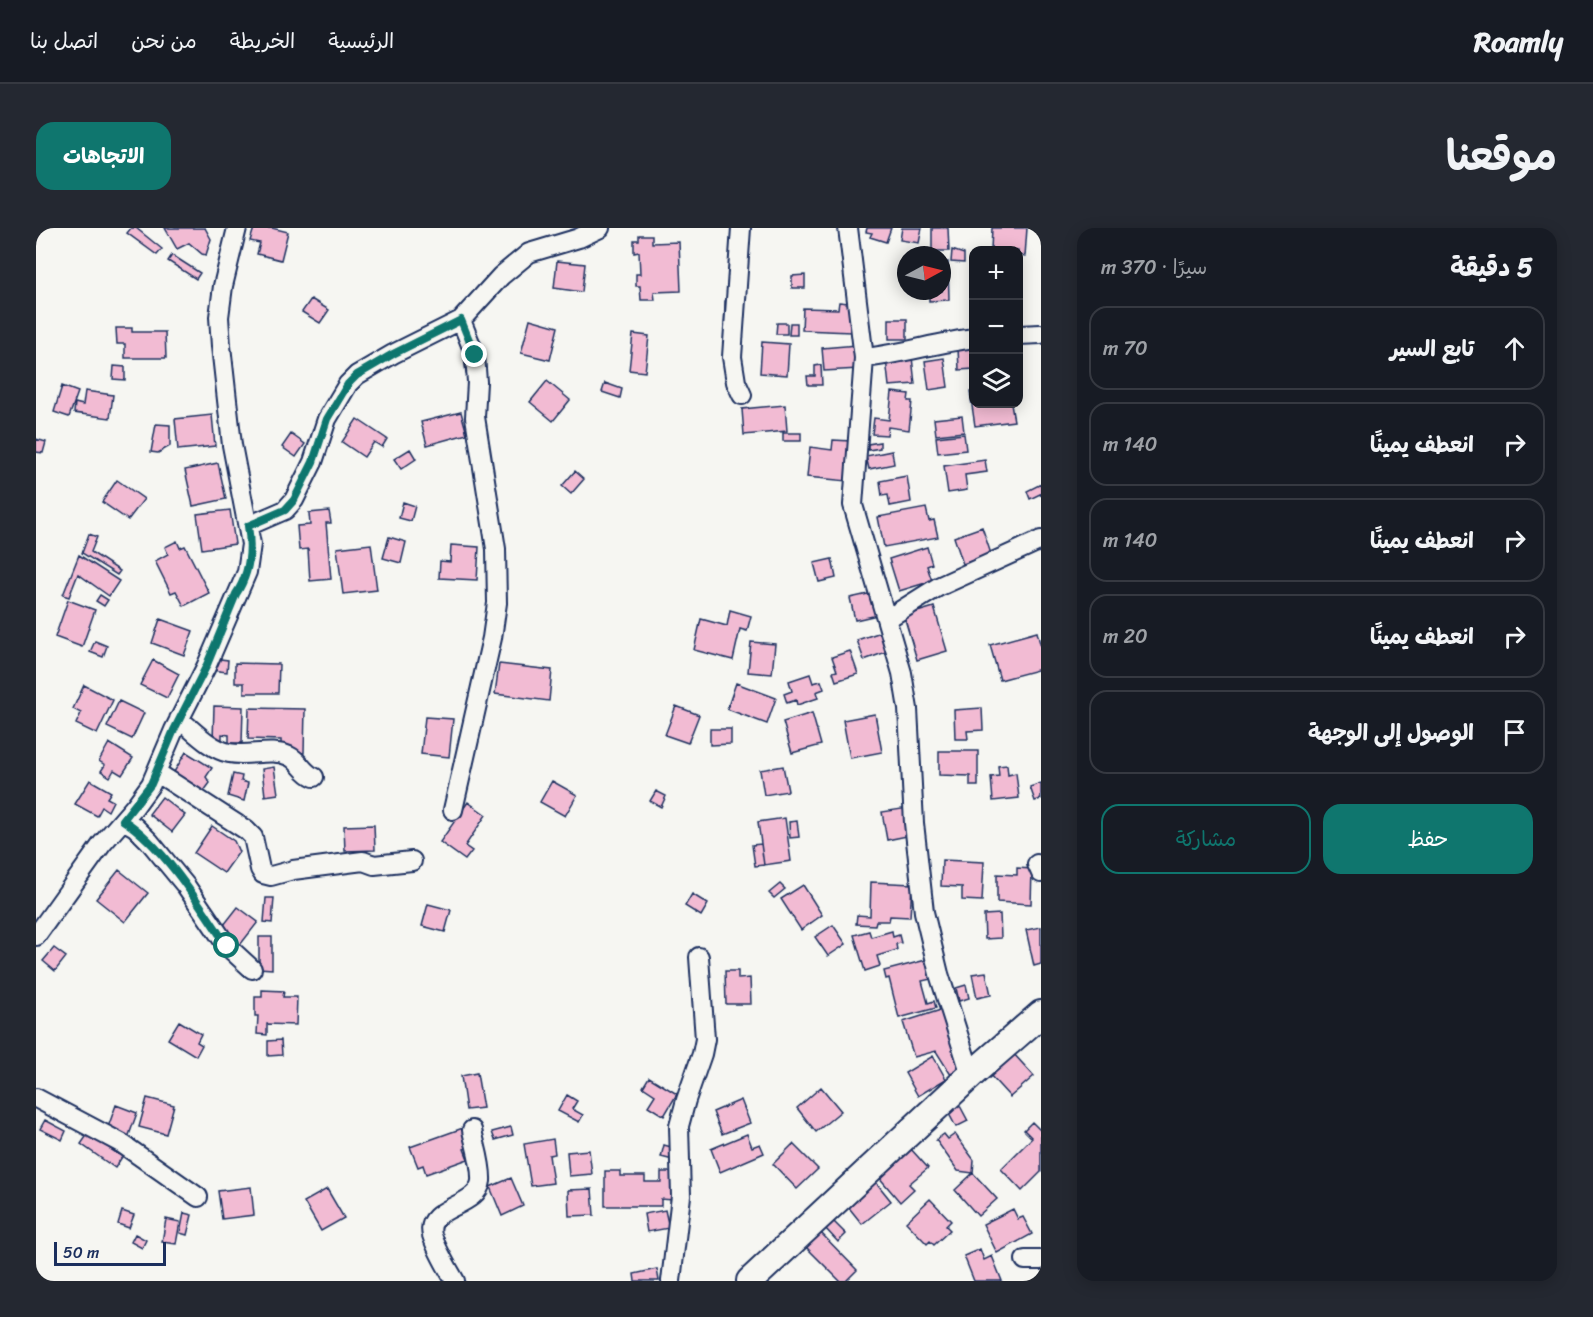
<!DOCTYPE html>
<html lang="ar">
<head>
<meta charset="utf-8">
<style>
  :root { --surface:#171b24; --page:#242831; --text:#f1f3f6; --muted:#9ea1a6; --line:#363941; --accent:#0f766e }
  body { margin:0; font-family:Sriracha,"Playpen Sans Arabic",sans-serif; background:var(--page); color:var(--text); direction:rtl }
  .controls { position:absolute; right:18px; top:18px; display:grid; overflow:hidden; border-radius:12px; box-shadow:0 3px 15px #0003 }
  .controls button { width:54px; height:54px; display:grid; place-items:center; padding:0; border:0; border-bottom:2px solid var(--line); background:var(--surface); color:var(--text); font:30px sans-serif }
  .compass { position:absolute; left:861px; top:18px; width:54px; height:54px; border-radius:50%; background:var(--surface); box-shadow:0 3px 15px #0003; rotate:83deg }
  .scale { position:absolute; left:18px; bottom:15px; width:112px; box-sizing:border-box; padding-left:6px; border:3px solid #1b2f5e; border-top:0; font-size:16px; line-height:21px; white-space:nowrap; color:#1b2f5e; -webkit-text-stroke:4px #f6f6f2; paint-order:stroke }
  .stop { position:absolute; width:18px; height:18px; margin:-14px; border:4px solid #0f766e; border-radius:50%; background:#fff }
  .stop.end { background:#0f766e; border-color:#fff; box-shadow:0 2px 6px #0008 }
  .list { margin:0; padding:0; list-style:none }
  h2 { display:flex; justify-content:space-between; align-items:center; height:78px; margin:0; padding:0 24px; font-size:26px }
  h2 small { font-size:20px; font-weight:400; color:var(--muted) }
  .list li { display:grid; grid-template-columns:39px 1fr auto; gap:18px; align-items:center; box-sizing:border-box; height:84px; margin:0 12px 12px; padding:0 12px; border:2px solid var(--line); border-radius:18px }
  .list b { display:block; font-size:22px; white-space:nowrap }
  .list em { font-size:20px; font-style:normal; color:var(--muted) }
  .actions { display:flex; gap:12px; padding:18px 24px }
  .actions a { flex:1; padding:14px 0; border:2px solid var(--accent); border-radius:18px; text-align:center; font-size:21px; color:var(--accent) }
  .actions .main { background:var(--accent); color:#fff }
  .icon { flex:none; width:33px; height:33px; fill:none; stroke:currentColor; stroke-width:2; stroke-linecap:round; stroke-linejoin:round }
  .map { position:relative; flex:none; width:1005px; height:1053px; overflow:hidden; direction:ltr; border-radius:18px }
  header { display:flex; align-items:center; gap:36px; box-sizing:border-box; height:84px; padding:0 30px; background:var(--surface); border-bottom:2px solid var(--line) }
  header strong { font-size:28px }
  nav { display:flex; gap:33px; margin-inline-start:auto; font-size:21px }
  .intro { display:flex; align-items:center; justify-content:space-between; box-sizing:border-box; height:144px; padding:0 36px }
  h1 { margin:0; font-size:42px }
  .button { padding:15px 27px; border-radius:18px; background:var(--accent); color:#fff; font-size:21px; font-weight:700 }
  main { display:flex; gap:36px; padding:0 36px }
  aside { flex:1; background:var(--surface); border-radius:18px; box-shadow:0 3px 15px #0003 }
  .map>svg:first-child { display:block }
</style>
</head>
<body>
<header>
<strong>Roamly</strong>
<nav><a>الرئيسية</a><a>الخريطة</a><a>من نحن</a><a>اتصل بنا</a></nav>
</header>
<div class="intro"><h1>موقعنا</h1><a class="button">الاتجاهات</a></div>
<main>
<aside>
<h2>5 دقيقة<small>سيرًا · 370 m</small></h2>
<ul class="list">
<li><svg class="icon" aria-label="ahead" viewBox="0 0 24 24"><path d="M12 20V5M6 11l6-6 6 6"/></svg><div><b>تابع السير</b></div><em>70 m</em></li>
<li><svg class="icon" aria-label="right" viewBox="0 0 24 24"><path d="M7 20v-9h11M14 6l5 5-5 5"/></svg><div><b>انعطف يمينًا</b></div><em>140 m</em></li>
<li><svg class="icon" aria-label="right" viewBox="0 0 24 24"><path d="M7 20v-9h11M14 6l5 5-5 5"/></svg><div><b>انعطف يمينًا</b></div><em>140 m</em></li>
<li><svg class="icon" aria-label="right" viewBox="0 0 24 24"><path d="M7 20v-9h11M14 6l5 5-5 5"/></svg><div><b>انعطف يمينًا</b></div><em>20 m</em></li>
<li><svg class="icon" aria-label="arrive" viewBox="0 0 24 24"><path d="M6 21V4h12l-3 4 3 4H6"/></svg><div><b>الوصول إلى الوجهة</b></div></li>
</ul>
<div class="actions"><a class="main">حفظ</a><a>مشاركة</a></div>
</aside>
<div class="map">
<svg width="1005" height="1053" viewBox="0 0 1005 1053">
  <rect width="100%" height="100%" fill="#f6f6f2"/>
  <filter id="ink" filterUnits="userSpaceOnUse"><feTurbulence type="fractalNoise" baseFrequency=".0167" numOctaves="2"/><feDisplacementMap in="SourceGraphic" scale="12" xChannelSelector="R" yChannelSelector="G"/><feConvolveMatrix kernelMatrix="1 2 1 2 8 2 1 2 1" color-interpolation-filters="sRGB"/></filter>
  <g filter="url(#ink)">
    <path fill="#f2bbd3" stroke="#1b2f5e" stroke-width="1.5" d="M95,0h5l26,21 -5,6 -30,-22z
      M129,0h40l6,11 -5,16 -4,-1 -13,-11 -12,6z
      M218,0h18l16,4 -7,28 -24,-6 3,-11 -10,-2z
      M831,0h24l-5,14 -16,-5 2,-4 -6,-1z
      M866,0h20l-3,15 -19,-3z
      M896,0h16l1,23h-17z
      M956,0h35l-2,28 -7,-1v-5h-27z
      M603,7h13v8l27,-1 2,49 -27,1 1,8h-14l-1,-14h-4v-12h4l-1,-22 -5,1v-13h5z
      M916,22l12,4v9l-13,-1z
      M136,27l28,18 -4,6 -28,-18z
      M521,33l28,3 -3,28 -28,-4z
      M906,34h6l1,38 -20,1v-10h13z
      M769,47v13h-13v-12z
      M275,71l18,11 -9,13 -18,-11z
      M689,73h9l-1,35h-9z
      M803,74l9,1v6h4l-1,23 -49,-2 1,-22 35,1z
      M494,91l28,8 -8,33 -29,-7z
      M853,91h18v20h-18z
      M741,95h10v11h-11z
      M754,95h7v12h-8z
      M80,100h16v4h33l1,26h-41v-14h-8z
      M597,106l16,2 -4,36 -16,-2z
      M726,114l27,2 -2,31 -27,-2z
      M821,117l2,24 -35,2 -2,-23z
      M938,119v22l-15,1 -1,-22z
      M437,126l1,19 -8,1 -2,-19z
      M876,129l3,27 -26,2 -3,-27z
      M908,130l4,29 -19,3 -4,-29z
      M785,137l1,20h-14l-1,-9h8v-10z
      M78,138l11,1v13l-12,-1z
      M511,153l23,19 -17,21 -23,-19z
      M569,155l17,6 -2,9 -18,-6z
      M26,158l16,6 -9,25 -15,-5z
      M49,163l28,4 -3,23 -36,-5 1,-10 8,2z
      M856,164l17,2 -1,7h4l-3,29 -21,-3 -1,8 -15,-1 2,-16 15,2z
      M934,164h4v12h37l3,17 -39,5z
      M749,177l2,26 -43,4 -2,-26z
      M425,184l6,22 -40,11 -6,-23z
      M176,187l3,31 -37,4 -3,-31z
      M926,188l2,16 -28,3 -2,-16z
      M321,191l30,20 -5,8 -8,-5 -10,15 -22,-15z
      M120,196l14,1v21l-12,7 -7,-1z
      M747,205h18v8h-18z
      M255,206l14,10 -9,13 -14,-10z
      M928,206l2,16 -28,3 -2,-16z
      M0,211l10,3 -3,11 -7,-1z
      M797,212l18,1 -4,40 -40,-4 3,-30 22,3z
      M844,214v6l-12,2v-6z
      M374,221l6,10 -15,10 -7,-10z
      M856,223l2,13 -25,5 -3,-13z
      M949,232l2,12 -22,3 2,15 -19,3 -4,-27z
      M182,235l8,36 -33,7 -8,-36z
      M539,243l9,8 -13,15 -9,-8z
      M871,248l4,26 -21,4 -2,-11 -6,1 -2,-15z
      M81,252l27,19 -16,21 -26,-18z
      M1005,256v12l-1,-2 -10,5 -3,-8z
      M367,274l12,4 -4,15 -12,-3z
      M890,280l3,13 5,-1 4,17 -54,10 -6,-30z
      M194,282l5,34 -33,5 -5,-35z
      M293,283l2,12h-5l5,56 -21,2 -2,-32 -9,1 -2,-24 13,-1 -1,-12z
      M946,299l9,27 -28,10 -9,-27z
      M53,306l8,3 -6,15 29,19 -3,4 -35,-22z
      M353,309l17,5 -5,21 -18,-5z
      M141,313l3,7 5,-2 24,47 -25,13 -8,-15 -5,2 -16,-32 13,-7 -3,-7z
      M335,316l6,46 -34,4 -6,-46z
      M415,317l28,2 -2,33 -38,-2 1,-17 10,1z
      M891,319l5,17 -5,2 5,15 -33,10 -10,-32z
      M43,327l40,26 -10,15 -31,-22 -9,23 -6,-2z
      M796,331l4,19 -17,4 -5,-19z
      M841,364l5,22 -27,6 -5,-22z
      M64,367l8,5 -4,6 -8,-5z
      M32,372l27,10 -13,37 -27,-10z
      M898,379l13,44 -30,9 -13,-44z
      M694,382l21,6 -4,15 -7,-2 -7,31 -39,-10 7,-31 26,7z
      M124,391l33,12 -9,24 -32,-12z
      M851,402l7,19 -30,11 -7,-20z
      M1001,404l4,15v22l-41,11 -10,-35z
      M59,413l12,5 -4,11 -13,-5z
      M715,414l24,2 -3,30 -24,-2z
      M814,423l8,23 -22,7 -3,-9 4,-1 -5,-14z
      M176,430l16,2 -1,12 -16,-2z
      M117,432l26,14 -12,24 -27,-13z
      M199,435l44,1 -1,29h-34v-10h-9z
      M463,436l53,6 -3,31 -54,-7z
      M774,446l3,9 8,-2 3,8 -8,3 2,6 -21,7 -1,-5 -9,3 -3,-9 8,-3 -3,-10z
      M700,455l40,15 -9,26 -40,-15z
      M48,457l29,15 -16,34 -21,-10 5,-11 -8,-4z
      M83,473l25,12 -12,26 -25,-12z
      M178,478l29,1 -1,36h-13v-8l-7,-1v7h-9z
      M640,478l23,9 -11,28 -23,-8z
      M213,480l56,1 -1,44h-13l1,-6 -11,-1v-6l-33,-1z
      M946,480l1,22 -16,1 1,8h-13l-1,-29z
      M776,485l9,32 -29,8 -9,-31z
      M839,486l7,38 -32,6 -7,-38z
      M389,489l28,2 -4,38 -28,-3z
      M674,501h21v15l-21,1z
      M73,515l24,15 -11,17 -8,-5 -4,7 -9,-6 4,-6 -6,-4z
      M903,523h39v35h-8v-10l-31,-1z
      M150,524l26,16 -6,9 4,6 -6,8 -8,2 -25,-16z
      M971,537l1,10 8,-2 3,25 -26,3 -2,-24 8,-1 -1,-10z
      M747,538l5,25 -24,4 -4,-25z
      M238,539l4,27 -13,2 -3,-27z
      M197,546l9,2 -1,5 7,2 -4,18 -16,-5z
      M54,552l21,12 -4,6 6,3 -5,10 -6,-4 -5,9 -22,-12z
      M516,553l25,14 -12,21 -25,-14z
      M1005,555v16l-6,2 -5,-14z
      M620,563l10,5 -5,11 -11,-6z
      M126,569l23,18 -13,17 -23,-18z
      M432,574l18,13 -21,31 7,5 -7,9 -25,-18z
      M872,580l4,27 -25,5 -5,-28z
      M749,590l6,43 -27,4 -6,-43z
      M761,593l2,16 -9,1 -1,-16z
      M338,597l1,25 -30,1 -1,-25z
      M176,598l22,15 5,11 -15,21 -30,-20z
      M725,616l3,21 -9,1 -3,-21z
      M906,632l42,2 -2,39 -20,-1v-13l-21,-1z
      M981,640l15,1 -1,35 -34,-2v-28l20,1z
      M83,642l29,23 -23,29 -29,-23z
      M835,654l41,2 -2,33 -20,-1 -1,5h-13l-1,4 -19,-1 1,-9 13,1z
      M744,656l5,5 -11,9 -5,-5z
      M767,657l19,30 -21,15 -20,-31z
      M656,666l16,10 -7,12 -16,-10z
      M230,670h8l-2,25 -8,-1z
      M392,676l23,6 -6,22 -23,-6z
      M202,679l20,15 -18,23 -20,-15z
      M964,686l1,24 -16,1 -1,-24z
      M797,697l13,19 -18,12 -13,-19z
      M1005,699v37l-7,2 -8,-36z
      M833,703l2,6 21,-6 1,6 6,-2 2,8 -5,1 1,6 -20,6 3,10 -15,5 -11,-36z
      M223,709h13v32l-13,-1z
      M18,720l12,9 -11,14 -12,-10z
      M890,732l5,19 -9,2 6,22 6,-2 2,7 -37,10 -10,-40 -3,1 -2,-8z
      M689,743h13v8l12,-1 1,26h-25z
      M950,744l5,23 -14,3 -5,-24z
      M930,757l3,13 -10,3 -3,-13z
      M226,762l22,1 -1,6h14l-1,28 -29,-1v11l-10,-1 1,-18h-3v-19h7z
      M908,781l21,58 -14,8 -15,-24 -22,6 -11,-35z
      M143,793l22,13 -4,8 5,3 -6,11 -28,-17z
      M245,812l1,15 -14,1v-15z
      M976,824l22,24 -24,21 -21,-23z
      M897,828l13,23 -28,17 -13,-23z
      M441,845l6,35 -17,2 -5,-34z
      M613,849l28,17 -13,22 -16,-10 7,-11 -12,-8z
      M785,859l20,24 -25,21 -19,-24z
      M531,867l10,6 -5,8 11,6 -4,7 -21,-11z
      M111,870l27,7 -8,29 -27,-7z
      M705,872l9,23 -28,11 -9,-22z
      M923,876l9,17 -12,6 -9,-17z
      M80,877l21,8 -9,25 -21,-8z
      M9,892l21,11 -4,9 -22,-11z
      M996,894l9,9v41l-19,19 -21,-22 31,-31 -8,-8z
      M475,899l2,8 -18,5 -3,-8z
      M427,900l7,19 -6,2 4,10 -42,15 -3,-9 -5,2 -8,-20z
      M52,906l34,23 -7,11 -34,-24z
      M711,906l5,13 8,-3 4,9 -44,19 -9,-23z
      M908,906l4,5 7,-5 19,26 -1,13 -15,-2 -22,-31z
      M517,911l2,15 -6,1 4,28 -22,3 -7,-42z
      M757,916l25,25 -21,20 -24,-25z
      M628,917l11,3 -2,12 -12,-3z
      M874,920l18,20 -19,16 5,5 -14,13 -22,-26z
      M553,922l3,24 -23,2 -2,-24z
      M569,943h15v5h25v6h16v-10h13l-1,28 -12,-1v7h-56z
      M937,945l24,26 -19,17 -23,-26z
      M475,950l12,28 -21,10 -12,-29z
      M839,953l16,20 -29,23 -16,-20z
      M215,959l3,28 -32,4 -4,-28z
      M291,961l17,29 -23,13 -17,-29z
      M556,961l2,26 -25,1 -1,-26z
      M894,971l21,22 -5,5 4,4 -16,15 -4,-4 -3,3 -21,-22z
      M977,981l5,10 5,-2 9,17 -35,19 -14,-29z
      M629,982l4,18 -22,4 -3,-18z
      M86,983l12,4 -5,13 -11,-4z
      M148,985l8,2 -5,20 -7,-2z
      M130,991l14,3 -4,22 -14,-2z
      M797,993l13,13 -8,8 -13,-14z
      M785,1005l36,37 -11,11h-6l-34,-34z
      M99,1006l11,6 -4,8 -11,-6z
      M944,1021l4,11 8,-4 10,25h-28l-10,-25z
      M621,1041l2,12h-24l-1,-7z"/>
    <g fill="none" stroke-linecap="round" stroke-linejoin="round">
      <g stroke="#1b2f5e" stroke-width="22">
        <path id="street" d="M705,0l-9,129 4,25 6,13
          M812,0l16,130 -11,147 49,168 6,36 6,114 10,89 15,62 32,101
          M982,107l23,-1
          M828,130c37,-4 72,-15 110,-20
          M212,298l37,-16 9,-10 19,-38 14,-43 21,-35 9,-9 36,-21 68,-34 40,-44 28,-23 50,-15 21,-10
          M851,391l51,-32 103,-47
          M143,491c15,12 31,30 50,34 20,4 41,-5 60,3 11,5 14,17 25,21
          M120,544l90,58 7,7 7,32 3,5 8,2 22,-6 70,-9 11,4 38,-4
          M417,582l39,-172 5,-35 -1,-54 -21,-132 2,-35 -2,-27 -14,-35
          M87,592l12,7 14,14 37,45 41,60 25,23
          M1001,636l4,9
          M0,708l66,-92 33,-38 16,-22 23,-54 32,-63 41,-95 4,-28 -19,-99 -11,-99 -2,-29 4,-31 14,-58
          M0,870l85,45 77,54
          M989,1032h16
          M419,1053c-8,-14 -18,-30 -23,-46 -8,-29 46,-27 49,-54 1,-16 -6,-36 -9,-51
          M635,1053l10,-85 -2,-70 7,-26 16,-46 3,-15 -6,-82"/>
      </g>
      <g stroke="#1b2f5e" stroke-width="30">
        <path id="secondary" d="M714,1053l221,-206 70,-61"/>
      </g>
      <use href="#street" stroke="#f6f6f2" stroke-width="18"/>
      <use href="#secondary" stroke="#f6f6f2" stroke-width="26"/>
    </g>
  </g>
  <g fill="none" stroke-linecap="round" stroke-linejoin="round" filter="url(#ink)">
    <path stroke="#0f766e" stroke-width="8" d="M191,718c-27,-41 -63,-100 -104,-126l28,-36 23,-54 32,-63 30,-73c14,-21 16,-44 12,-68l37,-16 9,-10 19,-38 14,-43 21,-35 9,-9 36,-21 68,-34 14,35"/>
  </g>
</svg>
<div class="controls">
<button>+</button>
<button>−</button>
<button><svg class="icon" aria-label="layers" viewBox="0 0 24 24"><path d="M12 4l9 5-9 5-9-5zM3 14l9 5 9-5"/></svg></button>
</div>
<svg class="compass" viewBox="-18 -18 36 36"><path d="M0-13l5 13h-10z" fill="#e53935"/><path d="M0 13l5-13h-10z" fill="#9ea1a6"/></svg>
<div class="scale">50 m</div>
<div class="stop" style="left:191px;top:718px"></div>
<div class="stop end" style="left:439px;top:127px"></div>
</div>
</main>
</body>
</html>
